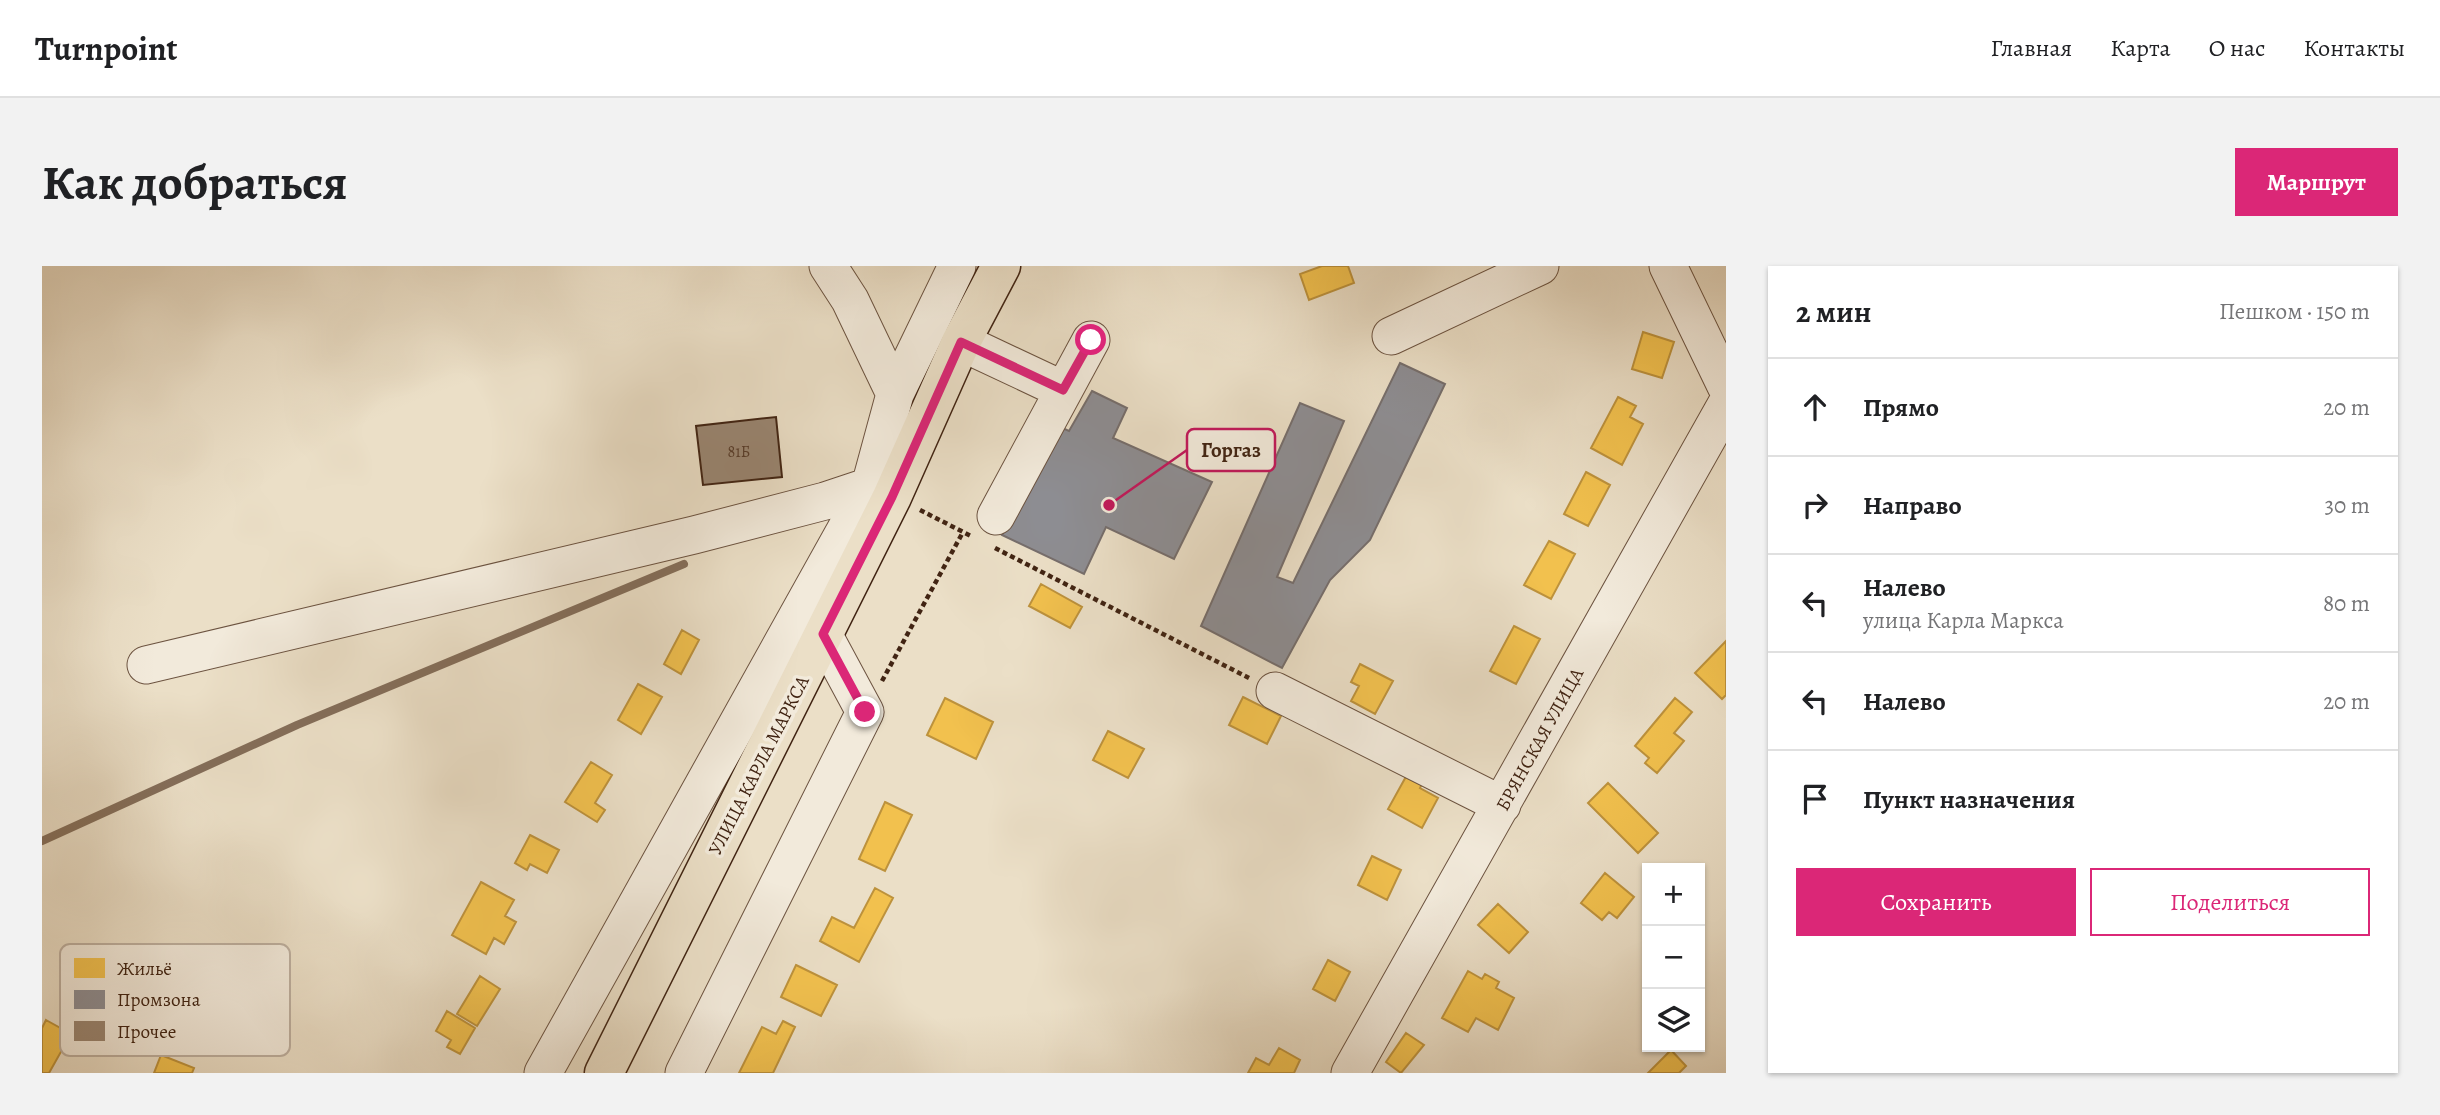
<!DOCTYPE html>
<html lang="ru">
<head>
<meta charset="utf-8">
<style>
  :root { --surface:#fff; --page:#f2f2f2; --text:#202124; --muted:#757577; --line:#e0e0e0; --accent:#db2777 }
  body { margin:0; font-family:Alegreya,serif; background:var(--page); color:var(--text) }
  .controls { position:absolute; right:21px; bottom:21px; display:grid; overflow:hidden; border-radius:0px; box-shadow:0 2px 5px #0004 }
  .controls button { width:63px; height:63px; display:grid; place-items:center; padding:0; border:0; border-bottom:2px solid var(--line); background:var(--surface); color:var(--text); font:35px sans-serif }
  .stop { position:absolute; width:21px; height:21px; margin:-16px; border:5px solid #db2777; border-radius:50%; background:#fff }
  .stop.end { background:#db2777; border-color:#fff; box-shadow:0 2px 7px #0008 }
  .list { margin:0; padding:0; list-style:none }
  h2 { display:flex; justify-content:space-between; align-items:center; height:91px; margin:0; padding:0 28px; font-size:30px }
  h2 small { font-size:23px; font-weight:400; color:var(--muted) }
  .list li { display:grid; grid-template-columns:46px 1fr auto; gap:21px; align-items:center; box-sizing:border-box; height:98px; padding:0 28px; border-top:2px solid var(--line) }
  .list b { display:block; font-size:26px; white-space:nowrap }
  .list p { margin:0; font-size:23px; white-space:nowrap; color:var(--muted) }
  .list em { font-size:23px; font-style:normal; color:var(--muted) }
  .actions { display:flex; gap:14px; padding:21px 28px }
  .actions a { flex:1; padding:16px 0; border:2px solid var(--accent); border-radius:0px; text-align:center; font-size:24px; color:var(--accent) }
  .actions .main { background:var(--accent); color:#fff }
  .icon { flex:none; width:38px; height:38px; fill:none; stroke:currentColor; stroke-width:2; stroke-linecap:round; stroke-linejoin:round }
  .map { position:relative; flex:none; width:1684px; height:807px; overflow:hidden; border-radius:0px }
  header { display:flex; align-items:center; gap:42px; box-sizing:border-box; height:98px; padding:0 35px; background:var(--surface); border-bottom:2px solid var(--line) }
  header strong { font-size:33px }
  nav { display:flex; gap:38px; margin-inline-start:auto; font-size:24px }
  .intro { display:flex; align-items:center; justify-content:space-between; box-sizing:border-box; height:168px; padding:0 42px }
  h1 { margin:0; font-size:49px }
  .button { padding:18px 32px; border-radius:0px; background:var(--accent); color:#fff; font-size:24px; font-weight:700 }
  main { display:flex; gap:42px; padding:0 42px }
  aside { flex:1; background:var(--surface); border-radius:0px; box-shadow:0 2px 5px #0004 }
  .map>svg:first-child { display:block }
</style>
</head>
<body>
<header>
<strong>Turnpoint</strong>
<nav><a>Главная</a><a>Карта</a><a>О нас</a><a>Контакты</a></nav>
</header>
<div class="intro"><h1>Как добраться</h1><a class="button">Маршрут</a></div>
<main>
<div class="map">
<svg width="1684" height="807" viewBox="0 0 1684 807">
  <rect width="100%" height="100%" fill="#ebdfc7"/>
  <filter id="stains"><feTurbulence type="fractalNoise" baseFrequency=".00286" numOctaves="4"/><feColorMatrix values="0 0 0 0 .2 0 0 0 0 .09 0 0 0 0 .02 0 0 0 .5 -.17"/></filter>
  <radialGradient id="worn" r=".72"><stop offset=".6" stop-color="#630" stop-opacity="0"/><stop offset="1" stop-color="#630" stop-opacity=".3"/></radialGradient>
  <path fill="#f2c14e" stroke="#bd923c" stroke-width="2" d="M1280,0h26l6,17 -45,17 -9,-26z
    M1601,66l31,10 -12,36 -30,-9z
    M1576,131l18,9 -6,11 13,7 -21,41 -31,-17z
    M1544,206l24,13 -22,41 -24,-12z
    M1507,275l26,13 -24,45 -27,-14z
    M999,318l41,23 -12,21 -41,-22z
    M1472,360l26,13 -24,45 -26,-13z
    M640,364l17,10 -18,34 -17,-10z
    M1684,375v54l-4,4 -27,-26z
    M1318,398l33,17 -18,33 -24,-13 8,-15 -8,-4z
    M596,418l24,13 -21,37 -23,-14z
    M1201,431l38,19 -14,28 -38,-19z
    M903,432l48,24 -17,37 -49,-24z
    M1633,432l17,14 -18,21 10,8 -27,32 -12,-10 4,-5 -14,-12z
    M1066,465l36,18 -16,29 -35,-18z
    M549,496l21,13 -17,28 10,7 -8,12 -32,-20z
    M1366,507l15,9 -3,6 18,10 -16,30 -34,-19z
    M1566,517l50,50 -20,20 -50,-50z
    M843,536l27,13 -27,56 -26,-12z
    M488,569l29,15 -12,23 -17,-9 -3,6 -12,-7z
    M1330,590l29,14 -14,30 -29,-15z
    M1563,607l29,24 -17,21 -8,-6 -7,8 -21,-17z
    M439,616l33,18 -9,16 11,6 -12,22 -10,-6 -8,16 -34,-19z
    M833,622l18,10 -34,64 -39,-21 12,-24 22,11z
    M1456,638l30,28 -19,21 -31,-28z
    M1286,694l22,12 -15,29 -22,-12z
    M754,699l41,20 -16,31 -40,-19z
    M1426,705l14,8 3,-5 14,8 -3,6 18,10 -16,32 -22,-12 -8,14 -26,-14z
    M438,710l20,13 -23,37 -20,-12z
    M405,745l28,17 -15,26 -13,-7 4,-7 -15,-9z
    M4,754l25,14 -22,39h-7v-45z
    M741,755l12,6 -22,46h-34l23,-46 14,7z
    M1364,767l18,12 -23,28 -15,-11z
    M1237,782l21,12 -6,13h-46l8,-15 13,7z
    M1629,784l15,16 -7,7h-31z
    M119,789l33,13 -2,5h-38z"/>
  <path fill="#8d8d92" stroke="#766e6c" stroke-width="2" d="M1358,97l45,21 -75,156 -40,40 -48,88 -81,-42 99,-223 44,18 -67,156 16,6z
    M1050,125l35,17 -14,30 99,44 -38,77 -68,-32 -22,47 -82,-39 56,-109 11,5z"/>
  <g fill="none" stroke-linecap="round" stroke-linejoin="round">
    <path stroke="#846e5a" stroke-width="8" d="M0,575l255,-116 387,-161"/>
  </g>
  <path fill="#998571" stroke="#412413" stroke-width="2" d="M734,151l6,60 -79,8 -7,-59z"/>
  <g fill="none" stroke-linecap="round" stroke-linejoin="round">
    <g stroke="#6c5340" stroke-width="39">
      <path id="minor" d="M786,0l22,34 45,94 -25,92 21,11
        M1626,0l58,120
        M1349,70l149,-70
        M919,76l102,48
        M853,128l62,-128
        M954,250l95,-176
        M104,399l548,-130 131,-34 45,-15
        M1233,425l227,114
        M501,807l327,-587
        M642,807l181,-361 -42,-78
        M1308,807l376,-668"/>
    </g>
    <g stroke="#412413" stroke-width="41">
      <path id="major" d="M562,807l288,-576 69,-155 40,-76"/>
    </g>
    <path stroke="#412413" stroke-width="4.5" stroke-dasharray="5 3.5" stroke-linecap="butt" d="M878,244l51,26
      M953,282l254,130
      M840,415l81,-149"/>
    <use href="#minor" stroke="#f2eadb" stroke-width="37"/>
    <use href="#major" stroke="#ebdfc7" stroke-width="38"/>
  </g>
  <g fill="none" stroke-linecap="round" stroke-linejoin="round">
    <path stroke="#db2777" stroke-width="9" d="M823,446l-42,-78 69,-137 69,-155 102,48 28,-50"/>
  </g>
  <g text-anchor="middle" stroke-width="7" stroke-linejoin="round" paint-order="stroke">
    <g font-size="16" fill="#573c2a">
      <text x="697" y="191">81Б</text>
    </g>
    <g font-size="19" fill="#412413" stroke="#f2eadb">
      <text transform="translate(1497 473) rotate(-61)" y="7">БРЯНСКАЯ УЛИЦА</text>
      <text transform="translate(716 499) rotate(-63)" y="7">УЛИЦА КАРЛА МАРКСА</text>
    </g>
  </g>
  <rect x="18" y="678" width="230" height="112" rx="10" fill="#f2eadb" stroke="#bdaf9f" stroke-width="2"/>
  <rect x="32" y="692" width="31" height="20" fill="#f2c14e"/>
  <rect x="32" y="724" width="31" height="19" fill="#8d8d92"/>
  <rect x="32" y="755" width="31" height="20" fill="#998571"/>
  <g font-size="19" fill="#412413">
    <text x="75" y="709">Жильё</text>
    <text x="75" y="740">Промзона</text>
    <text x="75" y="772">Прочее</text>
  </g>
  <path fill="none" stroke="#c2185b" stroke-width="2.5" d="M1067 239L1145 184"/>
  <circle fill="#c2185b" stroke="#f2eadb" stroke-width="2.5" cx="1067" cy="239" r="7"/>
  <rect fill="#f2eadb" stroke="#c2185b" stroke-width="2.5" x="1145" y="163" width="88" height="42" rx="7"/>
  <g font-size="21" text-anchor="middle" font-weight="bold" fill="#412413">
    <text x="1189" y="191">Горгаз</text>
  </g>
  <rect width="100%" height="100%" filter="url(#stains)"/>
  <rect width="100%" height="100%" fill="url(#worn)"/>
</svg>
<div class="controls">
<button>+</button>
<button>−</button>
<button><svg class="icon" aria-label="layers" viewBox="0 0 24 24"><path d="M12 4l9 5-9 5-9-5zM3 14l9 5 9-5"/></svg></button>
</div>
<div class="stop" style="left:1049px;top:74px"></div>
<div class="stop end" style="left:823px;top:446px"></div>
</div>
<aside>
<h2>2 мин<small>Пешком · 150 m</small></h2>
<ul class="list">
<li><svg class="icon" aria-label="ahead" viewBox="0 0 24 24"><path d="M12 20V5M6 11l6-6 6 6"/></svg><div><b>Прямо</b></div><em>20 m</em></li>
<li><svg class="icon" aria-label="right" viewBox="0 0 24 24"><path d="M7 20v-9h11M14 6l5 5-5 5"/></svg><div><b>Направо</b></div><em>30 m</em></li>
<li><svg class="icon" aria-label="left" viewBox="0 0 24 24"><path d="M17 20v-9H6M10 6l-5 5 5 5"/></svg><div><b>Налево</b><p>улица Карла Маркса</p></div><em>80 m</em></li>
<li><svg class="icon" aria-label="left" viewBox="0 0 24 24"><path d="M17 20v-9H6M10 6l-5 5 5 5"/></svg><div><b>Налево</b></div><em>20 m</em></li>
<li><svg class="icon" aria-label="arrive" viewBox="0 0 24 24"><path d="M6 21V4h12l-3 4 3 4H6"/></svg><div><b>Пункт назначения</b></div></li>
</ul>
<div class="actions"><a class="main">Сохранить</a><a>Поделиться</a></div>
</aside>
</main>
</body>
</html>
